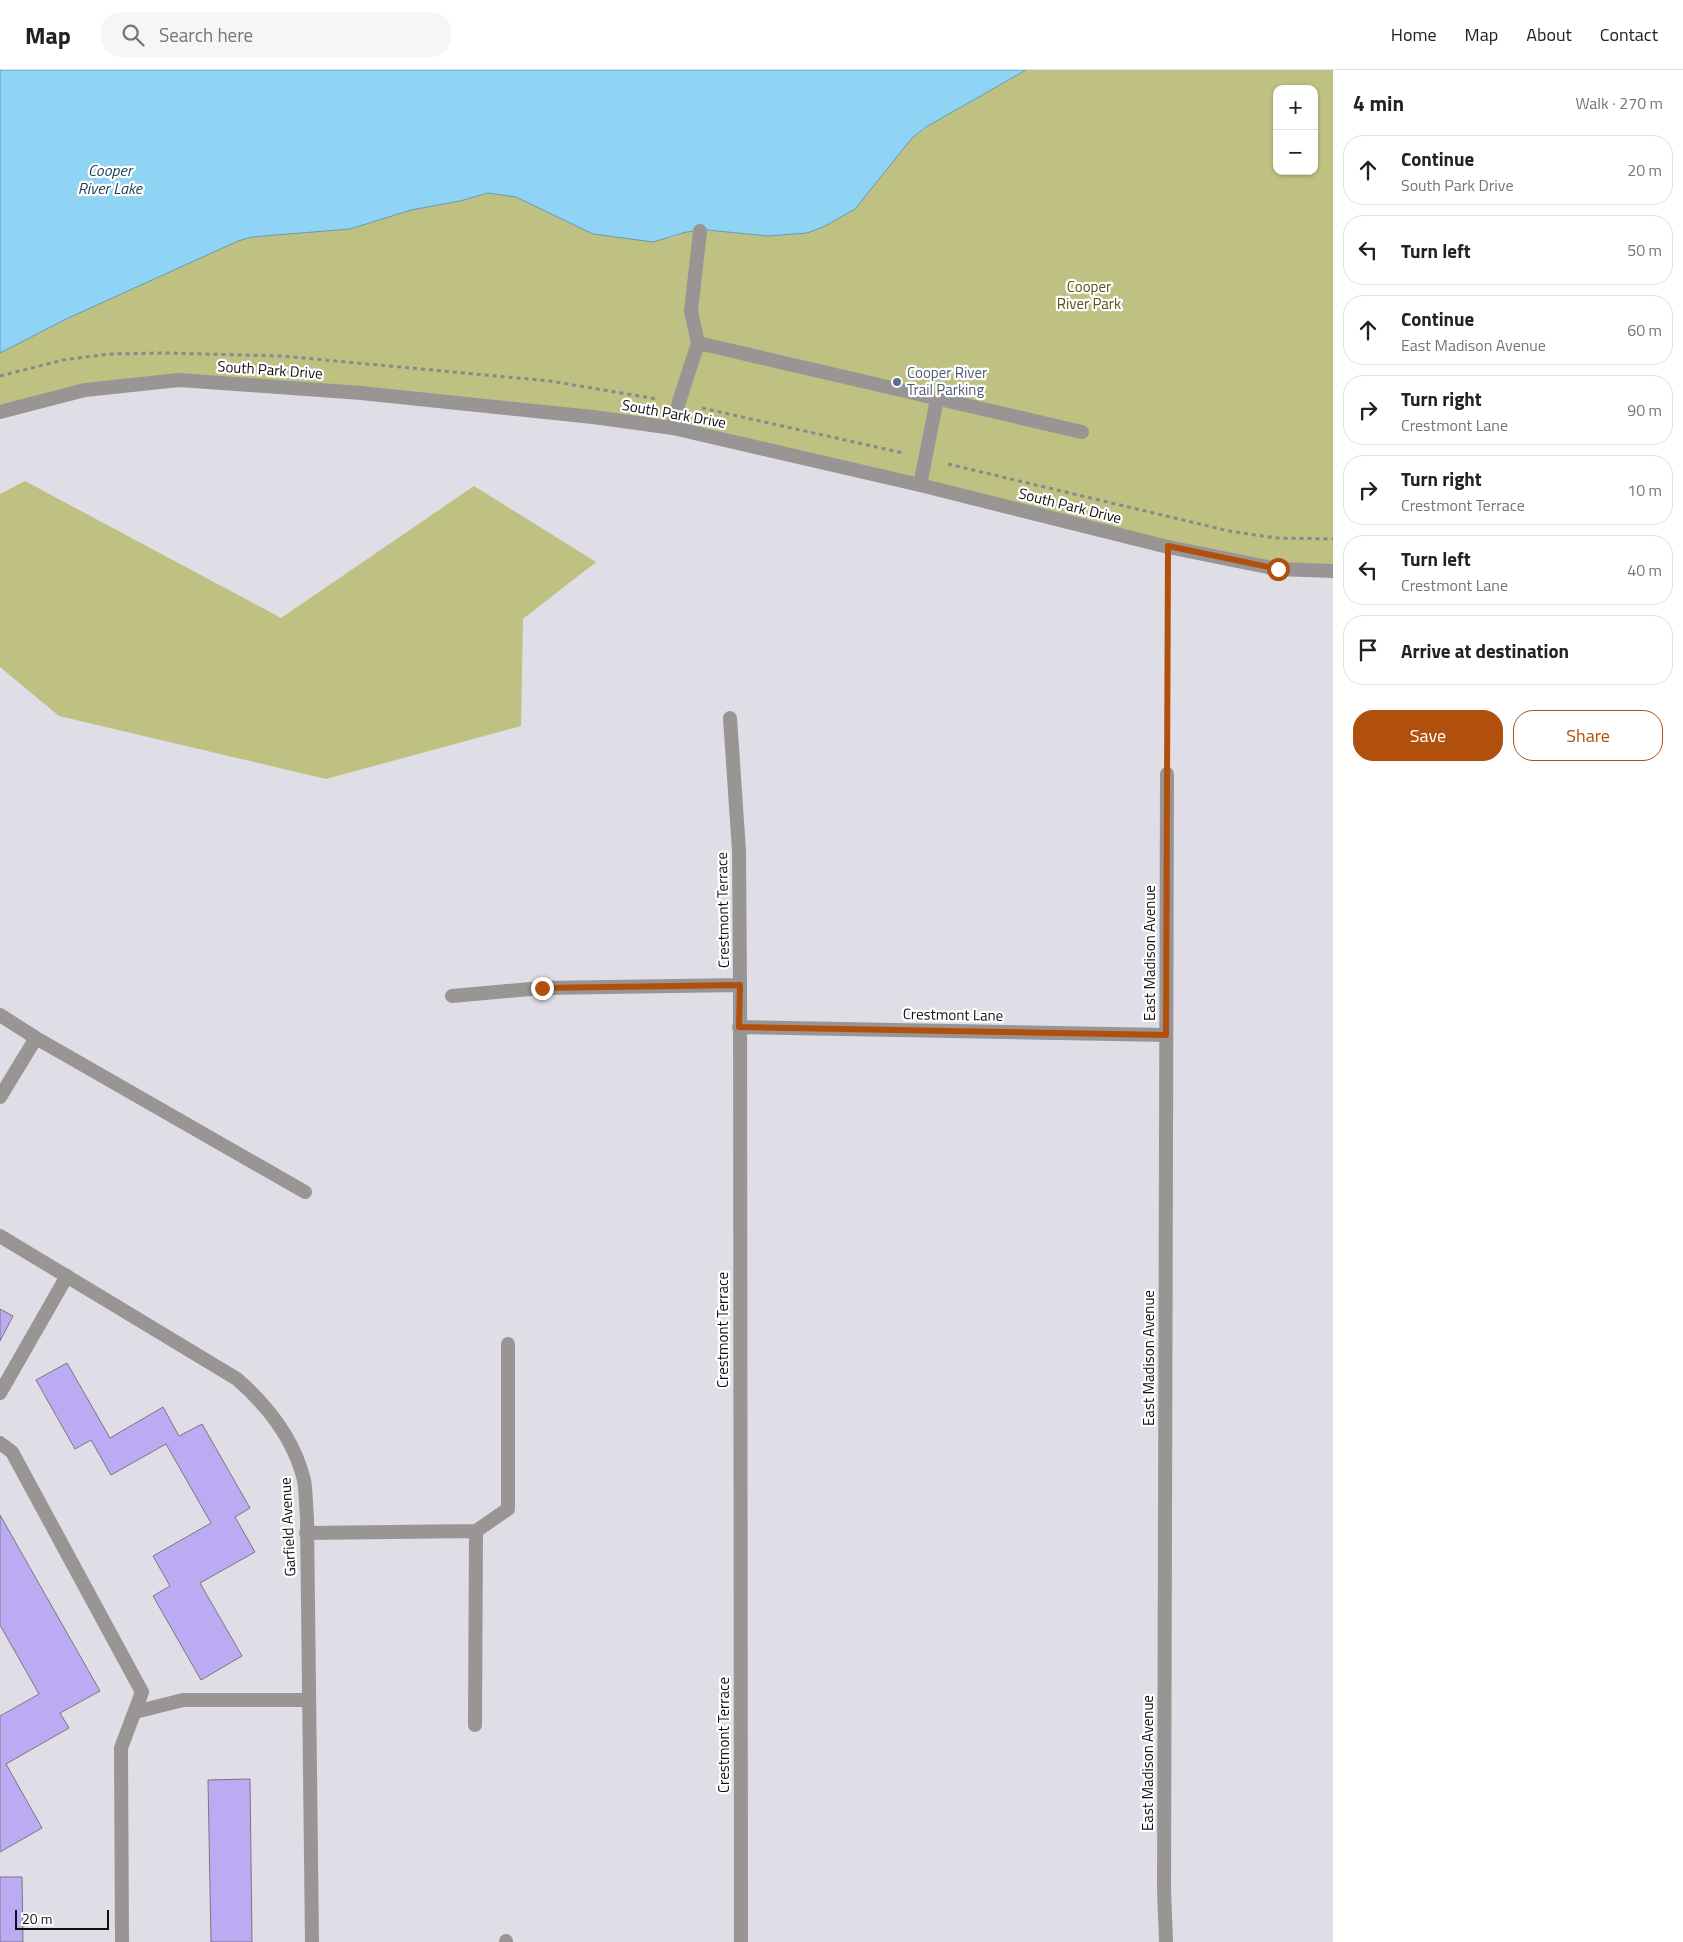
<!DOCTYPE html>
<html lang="en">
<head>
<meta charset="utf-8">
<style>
  :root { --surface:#fff; --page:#f6f6f6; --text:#222; --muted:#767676; --line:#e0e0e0; --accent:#b1500c }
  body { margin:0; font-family:"Titillium Web",sans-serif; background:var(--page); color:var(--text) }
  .controls { position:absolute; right:15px; top:15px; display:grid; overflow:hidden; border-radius:10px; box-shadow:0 1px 4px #0004 }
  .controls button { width:45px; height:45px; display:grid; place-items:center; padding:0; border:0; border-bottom:1px solid var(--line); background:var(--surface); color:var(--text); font:25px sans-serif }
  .scale { position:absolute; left:15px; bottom:12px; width:94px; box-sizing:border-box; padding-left:5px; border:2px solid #101012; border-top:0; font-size:14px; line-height:18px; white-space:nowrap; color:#101012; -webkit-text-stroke:4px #fff; paint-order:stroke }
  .stop { position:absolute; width:15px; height:15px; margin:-11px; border:4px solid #b1500c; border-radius:50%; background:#fff }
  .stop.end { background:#b1500c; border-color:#fff; box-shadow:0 1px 5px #0008 }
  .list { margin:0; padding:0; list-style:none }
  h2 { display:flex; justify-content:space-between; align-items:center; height:65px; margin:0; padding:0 20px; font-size:21px }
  h2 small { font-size:16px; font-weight:400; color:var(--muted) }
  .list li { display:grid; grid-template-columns:32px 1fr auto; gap:15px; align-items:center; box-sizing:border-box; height:70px; margin:0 10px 10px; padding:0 10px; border:1px solid var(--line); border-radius:20px }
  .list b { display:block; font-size:19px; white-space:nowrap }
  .list p { margin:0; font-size:16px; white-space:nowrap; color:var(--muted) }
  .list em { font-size:16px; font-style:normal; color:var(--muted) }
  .actions { display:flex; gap:10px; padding:15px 20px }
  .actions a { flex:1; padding:11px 0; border:1px solid var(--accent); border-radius:20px; text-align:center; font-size:18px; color:var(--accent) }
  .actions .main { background:var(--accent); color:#fff }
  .icon { flex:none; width:28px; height:28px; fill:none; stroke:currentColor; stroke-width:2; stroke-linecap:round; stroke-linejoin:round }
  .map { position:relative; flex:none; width:1333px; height:1872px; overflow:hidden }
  header { display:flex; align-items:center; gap:30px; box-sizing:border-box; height:70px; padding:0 25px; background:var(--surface); border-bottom:1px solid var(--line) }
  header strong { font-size:24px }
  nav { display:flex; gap:28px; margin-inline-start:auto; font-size:18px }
  .search { width:350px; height:45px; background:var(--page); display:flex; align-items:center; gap:12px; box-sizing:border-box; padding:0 18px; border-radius:20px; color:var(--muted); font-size:19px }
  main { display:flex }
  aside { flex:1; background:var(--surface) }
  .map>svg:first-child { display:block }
</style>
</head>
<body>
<header>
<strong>Map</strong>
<div class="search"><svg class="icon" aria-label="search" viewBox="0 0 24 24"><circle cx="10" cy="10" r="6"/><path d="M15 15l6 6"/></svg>Search here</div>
<nav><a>Home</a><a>Map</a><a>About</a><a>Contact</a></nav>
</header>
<main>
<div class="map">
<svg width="1333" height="1872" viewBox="0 0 1333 1872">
  <rect width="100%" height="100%" fill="#dfdee6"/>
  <path fill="#bfc182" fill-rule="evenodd" d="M1026,0h307v501l-55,-2 -605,-141 -494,-48 -94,10 -85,22v-59l66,-34 172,-78 14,-4 98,-8 61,-19 49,-9 28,-8 28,4 77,37 77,4 16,-6 21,-2 61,6 87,-27 57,-71 25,-18zM1277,19h37v82h-37z
    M25,411l256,137 193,-132 122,76 -73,57 -2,107 -195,53 -267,-63 -59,-49v-173z"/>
  <path fill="#8fd3f5" stroke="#6998b1" d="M0,0h1026l-100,57 -14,11 -57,71 -32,18 -16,6 -39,3 -61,-6 -21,2 -33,10 -60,-8 -77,-37 -28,-4 -28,8 -49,9 -61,19 -98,8 -14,4 -172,78 -66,34z"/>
  <path fill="#bcaaf2" stroke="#79777e" d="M0,1239l13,7 -13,25z
    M67,1293l43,75 53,-31 16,29 23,-12 48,84 -15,9 20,35 -55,31 42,73 -41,24 -48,-84 17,-10 -17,-30 58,-33 -45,-79 -55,31 -20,-35 -16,9 -39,-69z
    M0,1445l100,176 -40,22 9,15 -63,36 36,64 -42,24v-136l39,-22 -39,-69z
    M250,1709l2,163h-41l-3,-162z
    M0,1807h22l1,65h-23z"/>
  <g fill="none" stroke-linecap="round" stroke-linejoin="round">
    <path stroke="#89888e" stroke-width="3" stroke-dasharray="4 4" stroke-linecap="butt" d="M0,306l63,-16 47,-6 55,-1 117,3 268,25 107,18
      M702,338l201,45
      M948,394l281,67 47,7 57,1
      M1167,683l1,-184"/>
    <path stroke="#989594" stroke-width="14" d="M698,273l-7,-32 9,-80
      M673,358l6,-26 19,-59 384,89
      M920,415l17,-86
      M0,945l36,23
      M0,1027l36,-59 269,154
      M0,1323l67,-117
      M0,1373l12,9 130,240 -21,56 1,194
      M476,1461l32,-22v-165
      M306,1463l170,-2 -1,194
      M135,1642l48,-12h126
      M506,1871v1"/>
    <path stroke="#989594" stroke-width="14" d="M730,648l9,133 1,134 1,957
      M452,926l90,-8 198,-3
      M739,957l427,8
      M0,1166l237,143c31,27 57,60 67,101 2,12 2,26 3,38l5,424
      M1166,1872l-2,-53 3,-1115"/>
    <path stroke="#989594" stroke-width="14" d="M0,342l85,-22 94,-10 182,13 232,24 80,11 247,57 248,62 110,22 55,2"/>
  </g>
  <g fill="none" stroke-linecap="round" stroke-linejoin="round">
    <path stroke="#b1500c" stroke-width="6" d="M542,918l198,-3 -1,42 427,8 2,-489 110,23"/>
  </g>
  <circle fill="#5c6f8a" stroke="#fff" stroke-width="2" cx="897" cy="312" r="5"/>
  <g text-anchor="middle" stroke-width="4.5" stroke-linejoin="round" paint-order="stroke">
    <g font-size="15" fill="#545519" stroke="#fff">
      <text x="1089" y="222">Cooper<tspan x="1089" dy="17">River Park</tspan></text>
    </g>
    <g font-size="15" fill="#101012" stroke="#fff">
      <text transform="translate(270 300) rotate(4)" y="5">South Park Drive</text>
      <text transform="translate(674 344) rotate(10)" y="5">South Park Drive</text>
      <text transform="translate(1070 436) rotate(14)" y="5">South Park Drive</text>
      <text transform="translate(723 840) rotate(-91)" y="5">Crestmont Terrace</text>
      <text transform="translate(1150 883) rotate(-90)" y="5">East Madison Avenue</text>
      <text transform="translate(953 945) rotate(1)" y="5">Crestmont Lane</text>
      <text transform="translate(723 1260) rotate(-90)" y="5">Crestmont Terrace</text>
      <text transform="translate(1149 1288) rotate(-90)" y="5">East Madison Avenue</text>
      <text transform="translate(288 1457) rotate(-93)" y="5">Garfield Avenue</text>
      <text transform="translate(724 1665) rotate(-90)" y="5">Crestmont Terrace</text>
      <text transform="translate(1148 1693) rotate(-90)" y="5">East Madison Avenue</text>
    </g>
    <g font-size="15" fill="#4e5e75" stroke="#fff" text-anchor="start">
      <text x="907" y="308">Cooper River<tspan x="907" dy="17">Trail Parking</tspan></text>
    </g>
    <g font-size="16" font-style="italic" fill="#1e4456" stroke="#fff">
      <text x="110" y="106">Cooper<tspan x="110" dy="18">River Lake</tspan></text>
    </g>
  </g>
</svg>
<div class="controls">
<button>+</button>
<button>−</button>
</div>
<div class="scale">20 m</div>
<div class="stop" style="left:1278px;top:499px"></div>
<div class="stop end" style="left:542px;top:918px"></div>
</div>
<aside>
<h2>4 min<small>Walk · 270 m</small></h2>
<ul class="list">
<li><svg class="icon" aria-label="ahead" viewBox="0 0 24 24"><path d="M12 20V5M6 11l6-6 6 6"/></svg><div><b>Continue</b><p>South Park Drive</p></div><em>20 m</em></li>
<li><svg class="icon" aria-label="left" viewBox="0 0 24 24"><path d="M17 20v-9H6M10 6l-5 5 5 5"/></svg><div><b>Turn left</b></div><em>50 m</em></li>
<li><svg class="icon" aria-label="ahead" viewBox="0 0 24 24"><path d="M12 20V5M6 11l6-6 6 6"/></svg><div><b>Continue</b><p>East Madison Avenue</p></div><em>60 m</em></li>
<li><svg class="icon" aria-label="right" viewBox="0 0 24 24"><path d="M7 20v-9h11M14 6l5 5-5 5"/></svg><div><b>Turn right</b><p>Crestmont Lane</p></div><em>90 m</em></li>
<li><svg class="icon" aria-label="right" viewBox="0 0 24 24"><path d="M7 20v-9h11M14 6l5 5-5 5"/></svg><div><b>Turn right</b><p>Crestmont Terrace</p></div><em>10 m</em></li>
<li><svg class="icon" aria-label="left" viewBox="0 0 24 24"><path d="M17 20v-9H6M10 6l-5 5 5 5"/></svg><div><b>Turn left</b><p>Crestmont Lane</p></div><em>40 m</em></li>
<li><svg class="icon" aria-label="arrive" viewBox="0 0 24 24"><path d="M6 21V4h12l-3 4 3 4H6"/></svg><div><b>Arrive at destination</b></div></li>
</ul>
<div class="actions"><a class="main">Save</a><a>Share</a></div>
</aside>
</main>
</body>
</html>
